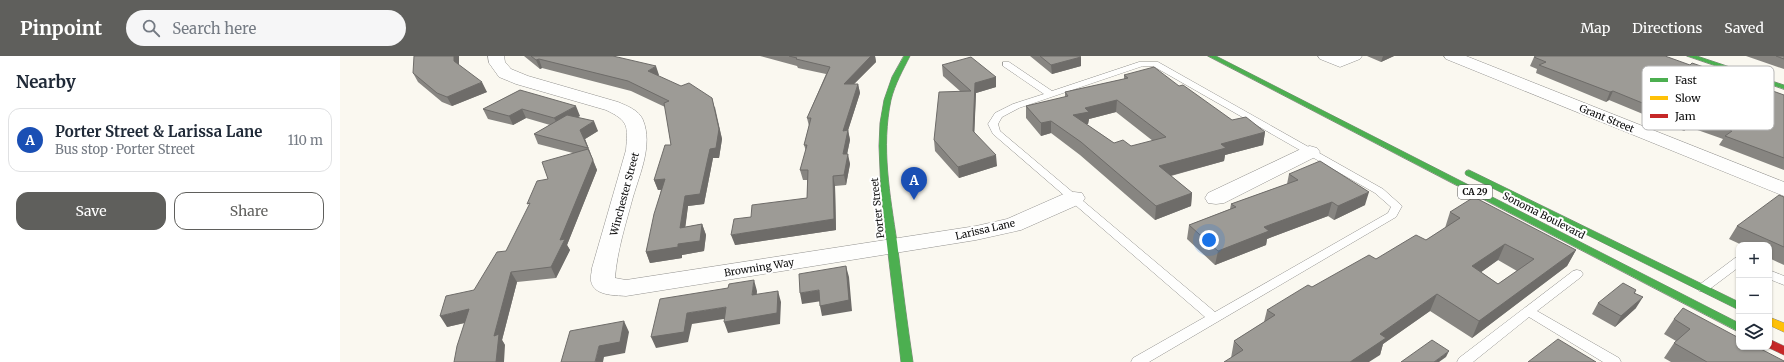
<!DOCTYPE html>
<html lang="en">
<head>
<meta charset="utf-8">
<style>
  :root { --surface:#fff; --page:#f6f6f7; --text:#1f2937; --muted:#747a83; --line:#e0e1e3; --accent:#5f5f5c }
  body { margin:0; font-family:Merriweather,serif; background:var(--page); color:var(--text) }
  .controls { position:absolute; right:12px; bottom:12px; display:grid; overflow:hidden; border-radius:8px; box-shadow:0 1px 3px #0004 }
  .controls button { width:36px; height:36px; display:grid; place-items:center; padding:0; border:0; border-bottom:1px solid var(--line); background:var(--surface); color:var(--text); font:20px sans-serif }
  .you { position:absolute; left:869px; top:184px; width:14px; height:14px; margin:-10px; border:3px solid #fff; border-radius:50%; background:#1a73e8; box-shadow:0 0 0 6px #1a73e833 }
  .badge { display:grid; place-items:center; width:26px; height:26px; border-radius:50%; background:var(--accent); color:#fff; font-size:13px; font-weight:700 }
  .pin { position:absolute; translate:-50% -33px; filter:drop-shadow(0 1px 2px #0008) }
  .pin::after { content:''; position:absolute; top:21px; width:14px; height:12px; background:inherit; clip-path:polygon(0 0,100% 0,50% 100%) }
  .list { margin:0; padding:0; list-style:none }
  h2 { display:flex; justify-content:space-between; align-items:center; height:52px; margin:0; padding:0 16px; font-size:17px }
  h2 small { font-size:13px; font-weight:400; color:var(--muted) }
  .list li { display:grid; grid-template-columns:26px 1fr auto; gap:12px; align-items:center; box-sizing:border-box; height:64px; margin:0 8px 8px; padding:0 8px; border:1px solid var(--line); border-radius:12px }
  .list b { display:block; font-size:15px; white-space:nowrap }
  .list p { margin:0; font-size:13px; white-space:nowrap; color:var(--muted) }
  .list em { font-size:13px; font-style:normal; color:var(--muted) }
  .actions { display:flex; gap:8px; padding:12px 16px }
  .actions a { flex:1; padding:9px 0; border:1px solid var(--accent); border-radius:12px; text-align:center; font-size:14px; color:var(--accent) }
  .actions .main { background:var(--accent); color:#fff }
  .icon { flex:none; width:22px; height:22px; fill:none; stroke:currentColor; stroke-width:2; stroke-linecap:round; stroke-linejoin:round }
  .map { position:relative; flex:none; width:1444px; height:306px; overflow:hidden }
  header { display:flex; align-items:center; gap:24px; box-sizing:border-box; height:56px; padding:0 20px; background:var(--accent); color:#fff }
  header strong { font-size:19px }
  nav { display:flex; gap:22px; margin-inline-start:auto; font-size:14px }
  .search { width:280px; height:36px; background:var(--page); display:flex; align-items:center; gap:10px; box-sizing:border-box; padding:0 14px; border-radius:22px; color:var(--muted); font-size:15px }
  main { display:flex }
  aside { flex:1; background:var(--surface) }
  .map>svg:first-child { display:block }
</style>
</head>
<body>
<header>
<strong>Pinpoint</strong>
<div class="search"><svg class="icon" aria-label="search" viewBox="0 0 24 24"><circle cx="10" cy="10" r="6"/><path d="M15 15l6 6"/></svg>Search here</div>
<nav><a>Map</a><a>Directions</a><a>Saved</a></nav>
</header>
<main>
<aside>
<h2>Nearby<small></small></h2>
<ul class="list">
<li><span class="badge" style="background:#1a4fb4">A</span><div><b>Porter Street &amp; Larissa Lane</b><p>Bus stop · Porter Street</p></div><em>110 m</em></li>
</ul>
<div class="actions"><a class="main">Save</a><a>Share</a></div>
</aside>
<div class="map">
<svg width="1444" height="306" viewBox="0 0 1444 306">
  <rect width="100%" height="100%" fill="#faf8f0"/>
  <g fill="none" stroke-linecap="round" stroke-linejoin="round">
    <g stroke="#93928f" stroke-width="1">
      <path id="lane" d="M663,6h6l43,29 87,-29h19l225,127 19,17 -6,11 -247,145h-18l2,-4 72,-41 -212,-183 -5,-10 7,-11 18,-9 31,-10 -41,-28zM803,10h10l222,127 16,14 -3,6 -173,99 -215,-181 -2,-7 4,-7 17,-9z
        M1399,201v10l-32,24h-8l-2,-3 2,-3 36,-27z
        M1237,214l4,1 2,3 -2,3 -44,34 82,47 2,4h-18l-74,-45 -56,45h-16l2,-4 114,-87z
        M1429,214l15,6v9l-15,-6z"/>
    </g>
    <g stroke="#93928f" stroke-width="1">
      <path id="street" d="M148,0h16l1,6 6,7 17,7 90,26c9,4 21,8 25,18 10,25 -3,53 -10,77 -7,26 -16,54 -18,81l11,2 350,-54 31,-7 59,-26 8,-1 8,1 3,5 -3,5 -61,27 -45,10 -350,56c-12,-1 -32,0 -35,-15 -1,-4 1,-9 1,-13l34,-118c2,-24 3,-29 -20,-40l-90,-26 -17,-7 -10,-14z
        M978,0h44l-2,3 -20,8 -20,-8z
        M1104,0h22l318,126v14l-338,-137z
        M970,90l7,2 3,4 -3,4 -93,47 -8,1 -8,-1 -3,-5 3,-5 95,-45z"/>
    </g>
    <g stroke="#8a8985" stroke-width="1">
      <path id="fast" d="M564,0h6c-7,14 -15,28 -19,44 -10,47 -1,95 6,142 5,40 10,80 16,120h-12l-20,-168 -2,-48 1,-23 4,-23 8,-23z
        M868,0h8l523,267v9z
        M1347,0h10l87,29v4z
        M1129,114l270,132v8l-273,-135 -1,-2 1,-2z"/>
    </g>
    <g stroke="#8a8985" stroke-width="1">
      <path id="slow" d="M1429,261l15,6v9l-15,-7z"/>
    </g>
    <g stroke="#8a8985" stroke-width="1">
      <path id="jam" d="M1429,283l15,7v9l-17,-8h2z"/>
    </g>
    <use href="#lane" fill="#fefefd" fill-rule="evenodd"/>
    <use href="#street" fill="#fefefd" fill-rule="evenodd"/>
    <use href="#fast" fill="#4caf50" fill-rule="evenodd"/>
    <use href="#slow" fill="#ffc107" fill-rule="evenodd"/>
    <use href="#jam" fill="#c62828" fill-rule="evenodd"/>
  </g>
  <path fill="#878581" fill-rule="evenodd" d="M184,0h89l46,19 -1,1 57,31 7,32 -3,19h-6l-9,46 -16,2 -3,21 17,-3 4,11 -2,16 -22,4v3l-32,5 -4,-11 15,-62h-3l-4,-10 17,-35 -6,-38 -34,-16 -89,-23 -2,1z
    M420,0h115l1,6 -22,22h4l2,9 -12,37 2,10 -3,14 3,10 -4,21 -11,1 1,44 -101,15 16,-28 56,-19v-18h-4l-3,-10 6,-19 -2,-6 5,-19 -2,-8 19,-44 -28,-6 -1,-2z
    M690,0h49l2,10 -29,8z
    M1027,0h27l-13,6z
    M1406,0h38v13z
    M1194,1l182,25 -26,18 37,13 57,-18v75l-65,-25 4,-6 -34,-12 -5,4 -75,-31 -3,2 -70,-29 1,-4 -7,-3z
    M119,9l28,27 -35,14 -10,-4 -24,-20 -5,-9z
    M602,9l54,12v10l-20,6 -2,40 23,33 -38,12 -24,-27 -1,-11 26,-49 -17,-15z
    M784,19l55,11 53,34 33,12 -2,13 -38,10 -1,6 -53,15 21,17 -1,13 -36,14 -75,-65 -29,-22 -10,3 -15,-18v-12l39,-9v-5l59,-13zM776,56l37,29 -22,5 -17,-3 -28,-19h2l1,-5z
    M180,34l60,26 -3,1 21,14 -13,8 12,31 -30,75 3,5 -14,28 -39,4 -15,58 3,5 -40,-22 -18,4 27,-37 32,-39 42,-72 25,-26 -35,-9 -4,-10 16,-9 -24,-7 -13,7 -25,-6 -5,-10z
    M949,118l76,31 -31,15 -6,-4 -61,23 -1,6 -51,20 -28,-26 2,-14 41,-16 1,-5 56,-20z
    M1444,141v68l-15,-7v-13h-27l-13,-6 8,-13z
    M1110,156l126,38 -9,16 -95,72 -42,-27 -47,33 -3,11 -149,3 3,-17 30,-19 3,-12 45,-23 64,-28 50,-19 19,-12zM1158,204l19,11 -19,13 -17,-12z
    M1296,234l-1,3 1,15 -21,19 -23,-13 6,-11z
    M1334,263l110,43h-113l-7,-4 10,-15 2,-2 -12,-7z"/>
  <path fill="#6e6c69" d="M114,0h5v14l-5,-9z
    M531,0h4l1,6 -31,31 -1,-9z
    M1043,0h11l-13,6z
    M741,1v9l-29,8 -1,-9z
    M199,3l3,9 -2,1 -4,-9z
    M316,10l3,9 -8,5 -3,-9z
    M1381,17l-5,9 -37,25 5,-9z
    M656,21v10l-20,6 -2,49 -1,-11 2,-48z
    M142,26l5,10 -35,14 -5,-9z
    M518,28l2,9 -15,47 -2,-9z
    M1273,35l-4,9 -3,2 4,-10z
    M372,42l10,41 -3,19h-6l-9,46 -16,2 -4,32 -4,-10 5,-32z
    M777,44l-1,12 -27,7 -1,5 -15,4v-13l12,-7z
    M236,50l4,10 -21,11 -5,-9z
    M182,53l4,9 -13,7 -4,-9z
    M1354,61l-5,10 -5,4 5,-9z
    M254,65l4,10 -13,8 7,18 -12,-27z
    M711,65v12l-10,3v-13z
    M508,74l2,10 -5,24 -2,-10z
    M925,76l-2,13 -38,10 -1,6 -66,18 1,-13 62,-22z
    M248,93l9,21 -30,75 3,5 -14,28 -5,-11 9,-27z
    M508,98l2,10 -4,21 -2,-10z
    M656,99l1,11 -38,12 -1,-11z
    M493,120l2,10 1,44 -101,15 -4,-10 103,-16z
    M325,123l3,10 -10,1 -4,-10z
    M1029,136l-4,13 -31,15 4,-14z
    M852,137l-1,13 -36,14 1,-14z
    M992,146l-4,14 -61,23 -1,6 -51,20 3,-14 46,-24z
    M362,168l4,11 -2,16 -22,4v3l-32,5 -4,-11z
    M1165,188l-7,16 -32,23 6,-17z
    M1236,194l-9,16 -95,72 7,-17z
    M506,210l3,11 3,34 -30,5 -2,-10z
    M171,216l6,10 -15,58 3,5 -1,17h-8l-2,-26z
    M414,224l3,11 -1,15 -4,-11z
    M479,234l3,11 -20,3 -2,-11z
    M438,235l3,11 -1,22 -52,9 -4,-11z
    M1097,238l-7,17 -47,33 -3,11 -11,7h-19l30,-28z
    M1303,241l-7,11 -21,19 6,-11z
    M386,251l4,11 -38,6 -4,18 -32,6 -5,-11 36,-24z
    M129,253l7,11 -29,7 -7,-11z
    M284,265l5,11 -4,21 -21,4 -1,5h-8l4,-16z
    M1109,295l-3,6 -7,5h-5z"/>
  <path fill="#9d9b96" stroke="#6e6c69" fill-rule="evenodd" d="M74,0h40v5l28,21 -35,15 -10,-4 -24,-20z
    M191,0h82l43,10 -8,5 33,15 8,-3 23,15 7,31 -3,19 -6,1 -10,45 -15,2 -5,32 22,-4 -2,17 -22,3v3l-32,5 8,-38 11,-35 -11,1 11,-35h6l-7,-42 5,-2 -41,-20 -89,-22 -3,1z
    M449,0h82l-27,28h14l-15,47 5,-1 -5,24h5l-4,21 -11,1 1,43 -103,16 3,-16 17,-2 1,-12 55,-7 1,-28h-8l7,-25h-3l7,-27h-4l23,-51 -34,-8 1,-1z
    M700,0h39l2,1 -30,8z
    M1196,0h129l25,9 2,-2 29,10 -37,25 43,15 43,-23 14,5v63l-59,-22 7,-5 -38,-14 -5,5 -76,-31 -3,1 -71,-27 7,-3 -12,-5z
    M1436,0h8v3z
    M631,1l25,20 -21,6 -2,48 23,24 -38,12 -24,-27 5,-48 32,-1 -29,-26z
    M814,11l25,19 4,-1 49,35 14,-3 19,15 -44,12 5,4 -67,18 33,27 -36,13 -75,-64 -30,-21 -10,2 -15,-17 42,-10 -3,-4 63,-14 -4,-3zM777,44l49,37 -35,9 -8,-6 -9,3 -41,-28 16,-3 -4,-4z
    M180,34l56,16 -22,12 -32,-9 -13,7 -26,-7z
    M227,59l27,6 -14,9 8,18 -54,-14z
    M248,93l5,11 -33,80 5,-1 -14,28 -40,5 -17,64 5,-2 -3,28h-42l3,-16 12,-37 -29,7 6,-20 28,-6 23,-38 9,-1 24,-48 -3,1 10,-23 11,-2 -6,-17z
    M980,105l49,31 -31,14 -6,-4 -68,25 5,4 -51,20 -29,-26 47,-18 -5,-3 67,-24 -9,-6z
    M1439,139l5,2v50l-47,-21z
    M1134,141l102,53 -97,71 -42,-27 -57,40 6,4 -36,24h-126l19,-12 -9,-9 41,-26 -8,-5 41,-25 4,2 57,-32 7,4 40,-24 10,5 34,-22 -10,-6zM1165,188l29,15 -36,25 -26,-18z
    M506,210l3,34 -29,6 -1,-16 -19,3 -1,-19z
    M414,224l-2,15 26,-4 -1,22 -53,9 2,-15 -39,6 -3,19 -33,5 9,-38 68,-11 1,-4z
    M1283,227l13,7 -2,3 9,4 -22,19 -23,-13z
    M1343,252l56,30v9h18l27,14v1h-77l-33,-19 16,-14 -16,-10z
    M284,265l-4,21 -21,4 -4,16h-34l9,-31z
    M1218,283l38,23h-68z
    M1092,284l17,11 -15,11h-33z"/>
  <g text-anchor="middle" stroke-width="4" stroke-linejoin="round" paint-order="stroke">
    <rect fill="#fff" stroke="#555" stroke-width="1" x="1118" y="129" width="34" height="14" rx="3"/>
    <g font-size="9" font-weight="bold" fill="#0c0c0c">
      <text x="1135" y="139">CA 29</text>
    </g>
    <g font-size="10" fill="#0c0c0c" stroke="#fff">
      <text transform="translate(1267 62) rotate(22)" y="4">Grant Street</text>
      <text transform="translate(284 138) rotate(-75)" y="4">Winchester Street</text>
      <text transform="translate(537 152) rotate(-96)" y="4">Porter Street</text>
      <text transform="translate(1204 159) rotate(27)" y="4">Sonoma Boulevard</text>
      <text transform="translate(645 173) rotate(-13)" y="4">Larissa Lane</text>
      <text transform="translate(419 211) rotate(-9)" y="4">Browning Way</text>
    </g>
  </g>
  <rect x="1302" y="10" width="132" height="64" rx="6" fill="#fff" stroke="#b6b6b6" stroke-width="1"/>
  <rect x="1310" y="22" width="18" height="4" fill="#4caf50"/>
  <rect x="1310" y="40" width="18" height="4" fill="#ffc107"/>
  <rect x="1310" y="58" width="18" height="4" fill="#c62828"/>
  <g font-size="11" fill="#0c0c0c">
    <text x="1335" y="28">Fast</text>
    <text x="1335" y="46">Slow</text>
    <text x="1335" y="64">Jam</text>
  </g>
</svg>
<div class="controls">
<button>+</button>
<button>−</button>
<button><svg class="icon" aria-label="layers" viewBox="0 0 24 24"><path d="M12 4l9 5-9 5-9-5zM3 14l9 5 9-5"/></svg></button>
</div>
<div class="you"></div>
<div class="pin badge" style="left:574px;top:144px;background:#1a4fb4">A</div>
</div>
</main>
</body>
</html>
